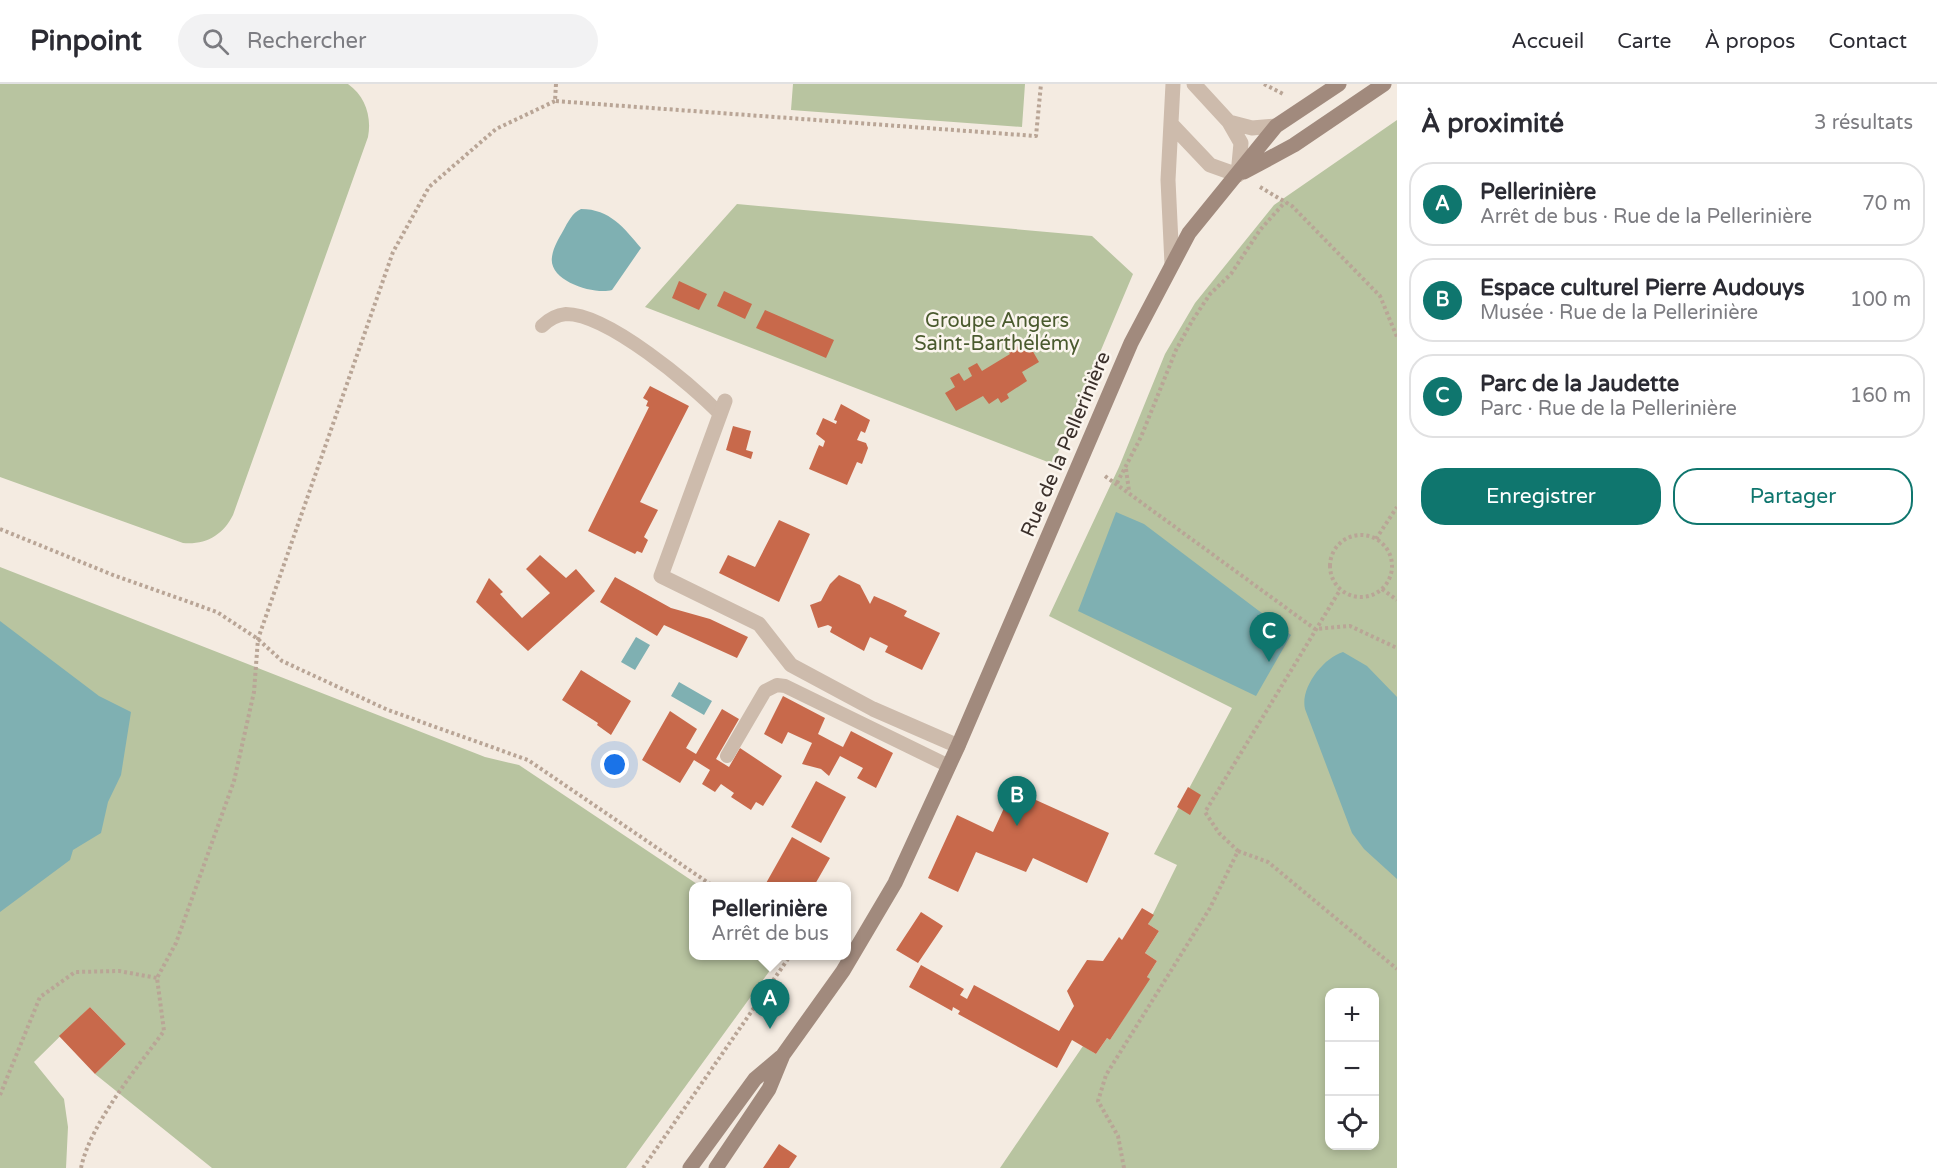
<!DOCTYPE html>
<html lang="fr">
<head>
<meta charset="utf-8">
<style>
  :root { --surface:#fff; --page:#f2f2f3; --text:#2b2b33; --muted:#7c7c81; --line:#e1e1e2; --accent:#0f766e }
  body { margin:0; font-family:"Varela Round",sans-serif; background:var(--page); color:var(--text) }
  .controls { position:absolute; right:18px; bottom:18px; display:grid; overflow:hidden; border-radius:12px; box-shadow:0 3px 9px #0003 }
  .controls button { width:54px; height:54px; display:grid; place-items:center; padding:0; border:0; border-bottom:2px solid var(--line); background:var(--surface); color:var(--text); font:30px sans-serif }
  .you { position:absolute; left:615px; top:681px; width:21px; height:21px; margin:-15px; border:4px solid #fff; border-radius:50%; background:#1a73e8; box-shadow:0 0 0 9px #1a73e833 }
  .badge { display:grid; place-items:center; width:39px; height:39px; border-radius:50%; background:var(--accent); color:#fff; font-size:20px; font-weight:700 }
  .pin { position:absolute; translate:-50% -50px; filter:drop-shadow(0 2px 3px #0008) }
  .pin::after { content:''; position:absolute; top:32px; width:21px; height:18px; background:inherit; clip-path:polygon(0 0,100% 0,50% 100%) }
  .popup { position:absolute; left:689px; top:798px; width:162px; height:78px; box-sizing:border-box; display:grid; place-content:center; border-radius:12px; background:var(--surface); filter:drop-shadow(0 2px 4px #0005); font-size:20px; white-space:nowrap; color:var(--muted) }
  .popup b { font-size:22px; color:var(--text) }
  .popup::after { content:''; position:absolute; left:50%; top:100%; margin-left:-12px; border:12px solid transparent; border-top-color:var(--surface) }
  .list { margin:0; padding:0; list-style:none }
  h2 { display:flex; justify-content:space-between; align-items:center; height:78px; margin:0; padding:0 24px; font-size:26px }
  h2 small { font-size:20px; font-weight:400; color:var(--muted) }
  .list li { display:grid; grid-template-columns:39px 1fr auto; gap:18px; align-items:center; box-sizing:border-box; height:84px; margin:0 12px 12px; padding:0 12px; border:2px solid var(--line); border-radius:24px }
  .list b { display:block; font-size:22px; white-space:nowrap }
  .list p { margin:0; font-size:20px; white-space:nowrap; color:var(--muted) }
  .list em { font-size:20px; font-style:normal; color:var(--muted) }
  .actions { display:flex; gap:12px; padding:18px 24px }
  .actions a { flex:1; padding:14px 0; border:2px solid var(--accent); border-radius:24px; text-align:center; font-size:21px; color:var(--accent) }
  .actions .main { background:var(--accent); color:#fff }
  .icon { flex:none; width:33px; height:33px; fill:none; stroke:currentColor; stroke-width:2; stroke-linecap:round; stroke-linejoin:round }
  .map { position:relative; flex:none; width:1397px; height:1084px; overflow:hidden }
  header { display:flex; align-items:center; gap:36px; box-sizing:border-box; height:84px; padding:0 30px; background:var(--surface); border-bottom:2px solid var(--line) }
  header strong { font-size:28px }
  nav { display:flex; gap:33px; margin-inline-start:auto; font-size:21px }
  .search { width:420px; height:54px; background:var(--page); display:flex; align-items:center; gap:15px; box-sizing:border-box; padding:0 21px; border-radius:33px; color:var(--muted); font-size:22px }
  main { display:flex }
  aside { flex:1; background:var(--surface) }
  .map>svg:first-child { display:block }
</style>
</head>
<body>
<header>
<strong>Pinpoint</strong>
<div class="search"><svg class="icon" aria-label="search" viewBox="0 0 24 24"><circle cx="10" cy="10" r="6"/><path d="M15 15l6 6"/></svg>Rechercher</div>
<nav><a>Accueil</a><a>Carte</a><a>À propos</a><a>Contact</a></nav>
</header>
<main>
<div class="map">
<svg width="1397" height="1084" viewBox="0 0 1397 1084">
  <rect width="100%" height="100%" fill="#f4ebe1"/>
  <path fill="#b8c4a0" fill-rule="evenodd" d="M0,0h348c17,12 24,32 20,53l-135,378c-10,20 -27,30 -50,28l-183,-66z
    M793,0h232l-3,43 -231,-17z
    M1397,36v1048h-397l83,-122 13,8 11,-16 3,2 39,-61 -2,-2 10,-16 -12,-8 14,-22 -11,-7 29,-59 -23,-11 78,-146 -183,-92 70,-149 46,-113 30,-51 79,-98zM1330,908h44v154h-44z
    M737,120l355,32 41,38 -80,190 -408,-157z
    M0,483l485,190 34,8 181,121h-6v70h85v2l-153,210h-414l-117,-94 31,-30 -36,-37 -56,55 30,37 4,28 -2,41h-66z"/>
  <path fill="#7fb0b2" d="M581,125c29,0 43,19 60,39l-29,42c-18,5 -64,-9 -60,-33 1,-9 7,-19 11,-26 5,-9 9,-18 18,-22z
    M1116,428l28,12 147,111 -35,61 -178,-85z
    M0,537l99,75 32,16 -10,63 -13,27 -7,31 -28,17 -3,10 -70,52z
    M636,553l14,8 -15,25 -14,-8z
    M1343,568l24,14 30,31v182l-33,-30 -12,-16 -47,-124c-5,-21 18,-51 38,-57z
    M679,598l33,19 -8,14 -33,-19z"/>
  <path fill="#c8694b" d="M679,197l28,13 -8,16 -27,-12z
    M724,207l28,13 -7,15 -28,-13z
    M765,226l69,30 -8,18 -70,-30z
    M1014,257l5,8 9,-6 11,19 -17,10 5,9 -20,13 2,4 -8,5 -3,-5 -9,6 -6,-8 -27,15 -11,-18 10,-6 -5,-9 9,-5 5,8 8,-5 -4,-8 9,-5 5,8 28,-17 -5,-8z
    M650,302l39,20 -49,96 18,8 -14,27 4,3 -6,13 -5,-2 -2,3 -47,-23 61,-124 -3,-1 2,-5 -5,-3z
    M841,320l29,16 -5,13 -4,-2 -4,9 9,3 2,5 -6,16 -5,-2 -10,23 -38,-16 10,-24 4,2 2,-6 -9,-7 7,-16 13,6 1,-3 -3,-1z
    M733,342l18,5 -5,19 7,2 -2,7 -25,-9z
    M779,436l31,14 -31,68 -60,-29 9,-18 27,12z
    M540,471l26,23 10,-9 19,22 -67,60 -52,-49 13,-24 14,14 -3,2 22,24 28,-25 -24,-24z
    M839,491l21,10 10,19 4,-8 14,6 19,9 -3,5 36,17 -18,37 -37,-18 3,-6 -18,-9 -6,14 -34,-19 2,-5 -4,-2 -10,3 -8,-23 11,-4 9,-17z
    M615,493l56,31 39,11 38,18 -11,21 -73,-33 -7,11 -57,-34z
    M581,586l50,31 -20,34 -14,-10 1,-2 -36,-23z
    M783,612l42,22 -7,16 17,9 8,4 8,-16 42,22 -17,35 -19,-10 6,-10 -23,-12 -11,20 -8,-7 -19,-5 10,-21 -24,-11 -6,12 -18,-10z
    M722,625l17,10 -23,40 13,8 11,-19 42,28 -19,30 -7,-4 -5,8 -20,-13 3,-4 -13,-9 -6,8 -13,-8 8,-14 -16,-10 -14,23 -38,-23 28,-49 27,18 -11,19 10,6z
    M816,697l30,16 -25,46 -30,-16z
    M1188,703l13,8 -11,20 -13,-8z
    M1027,712l82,37 -22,50 -54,-25 -7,14 -50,-20 -18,40 -30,-14 29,-63 36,17 12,-26 15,6z
    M792,753l38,21 -16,28h-46l-3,-1z
    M1142,824l12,7 -6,9 11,7 -14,22 12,8 -10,16 3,2 -40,61 -3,-2 -11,16 -24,-14 -15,28 -99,-54 2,-3 -7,-4 -1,4 -43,-24 12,-22 43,24 -4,6 7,4 7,-14 85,46 15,-25 -7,-15 20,-31 16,1 16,-24 3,3z
    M921,828l22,14 -25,37 -22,-13z
    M90,923l36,37 -31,30 -36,-38z
    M779,1060l18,12 -8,12h-26z"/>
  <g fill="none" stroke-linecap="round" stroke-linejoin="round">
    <path stroke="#b9a596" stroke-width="4" stroke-dasharray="3 3" stroke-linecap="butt" d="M556,0l-1,17 481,35 5,-52
      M1264,0l21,11
      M1260,103l32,19 88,90 17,41
      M1126,385l3,22
      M1105,392l210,153 35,-3 47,22
      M1117,399l24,-46 35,-87 16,-29 18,-27 21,-20 29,-44 25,-28
      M0,445l113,46 104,37 41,27 24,22 106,49 140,50 185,126
      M1330 482a31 31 0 1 1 62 0a31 31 0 1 1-62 0Z
      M1376,455l21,-32
      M1382,505l15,11
      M1238,767l30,11 129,107
      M0,1011l40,-98 35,-25 44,-1 38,7
      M81,1084c9,-44 56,-100 83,-137l-7,-53 19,-35 58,-162 20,-89 4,-53 135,-387 36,-65 67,-58 59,-28
      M643,1084l147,-212
      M1124,1084l-6,-32 -20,-35 8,-26 104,-167 28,-57 -19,-18 -14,-21 135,-222"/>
    <path stroke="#cdbbac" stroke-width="14" d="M542,242c7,-7 14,-11 24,-12 42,0 126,71 154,100
      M727,672l38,-65 12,-6 8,1 164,80"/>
    <path stroke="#cdbbac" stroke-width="15" d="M1229,38l23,6 24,-2
      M1173,42l37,39 28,10 3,-32 -12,-21 -35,-38
      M1172,180l-4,-84 5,-96
      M725,317l-64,175 98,48 32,41 82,44 85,37"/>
    <path stroke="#a18a7d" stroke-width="15" d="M1244,88l50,-27 90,-61
      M690,1084l65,-89 26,-22
      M716,1084l53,-79 14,-34 60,-84 52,-88 63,-137 173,-403 58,-110 87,-107 63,-42"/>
  </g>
  <g text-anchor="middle" stroke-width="5" stroke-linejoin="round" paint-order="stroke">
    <g font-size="20" fill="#4a5a2e" stroke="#fbf5ee">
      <text x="997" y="243">Groupe Angers<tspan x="997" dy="23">Saint-Barthélémy</tspan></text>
    </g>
    <g font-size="20" fill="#3b302b" stroke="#fbf5ee">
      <text transform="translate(1065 360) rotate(-67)" y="7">Rue de la Pellerinière</text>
    </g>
  </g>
</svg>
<div class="controls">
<button>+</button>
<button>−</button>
<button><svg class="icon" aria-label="locate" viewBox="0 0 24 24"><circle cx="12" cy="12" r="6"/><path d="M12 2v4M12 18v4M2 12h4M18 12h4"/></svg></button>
</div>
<div class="you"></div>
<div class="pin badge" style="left:770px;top:945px">A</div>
<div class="popup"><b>Pellerinière</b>Arrêt de bus</div>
<div class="pin badge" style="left:1017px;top:742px">B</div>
<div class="pin badge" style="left:1269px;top:578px">C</div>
</div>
<aside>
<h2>À proximité<small>3 résultats</small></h2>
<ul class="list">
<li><span class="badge">A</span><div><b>Pellerinière</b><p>Arrêt de bus · Rue de la Pellerinière</p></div><em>70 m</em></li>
<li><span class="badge">B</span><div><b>Espace culturel Pierre Audouys</b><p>Musée · Rue de la Pellerinière</p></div><em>100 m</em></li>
<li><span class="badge">C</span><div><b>Parc de la Jaudette</b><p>Parc · Rue de la Pellerinière</p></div><em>160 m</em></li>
</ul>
<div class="actions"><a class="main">Enregistrer</a><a>Partager</a></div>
</aside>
</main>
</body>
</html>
